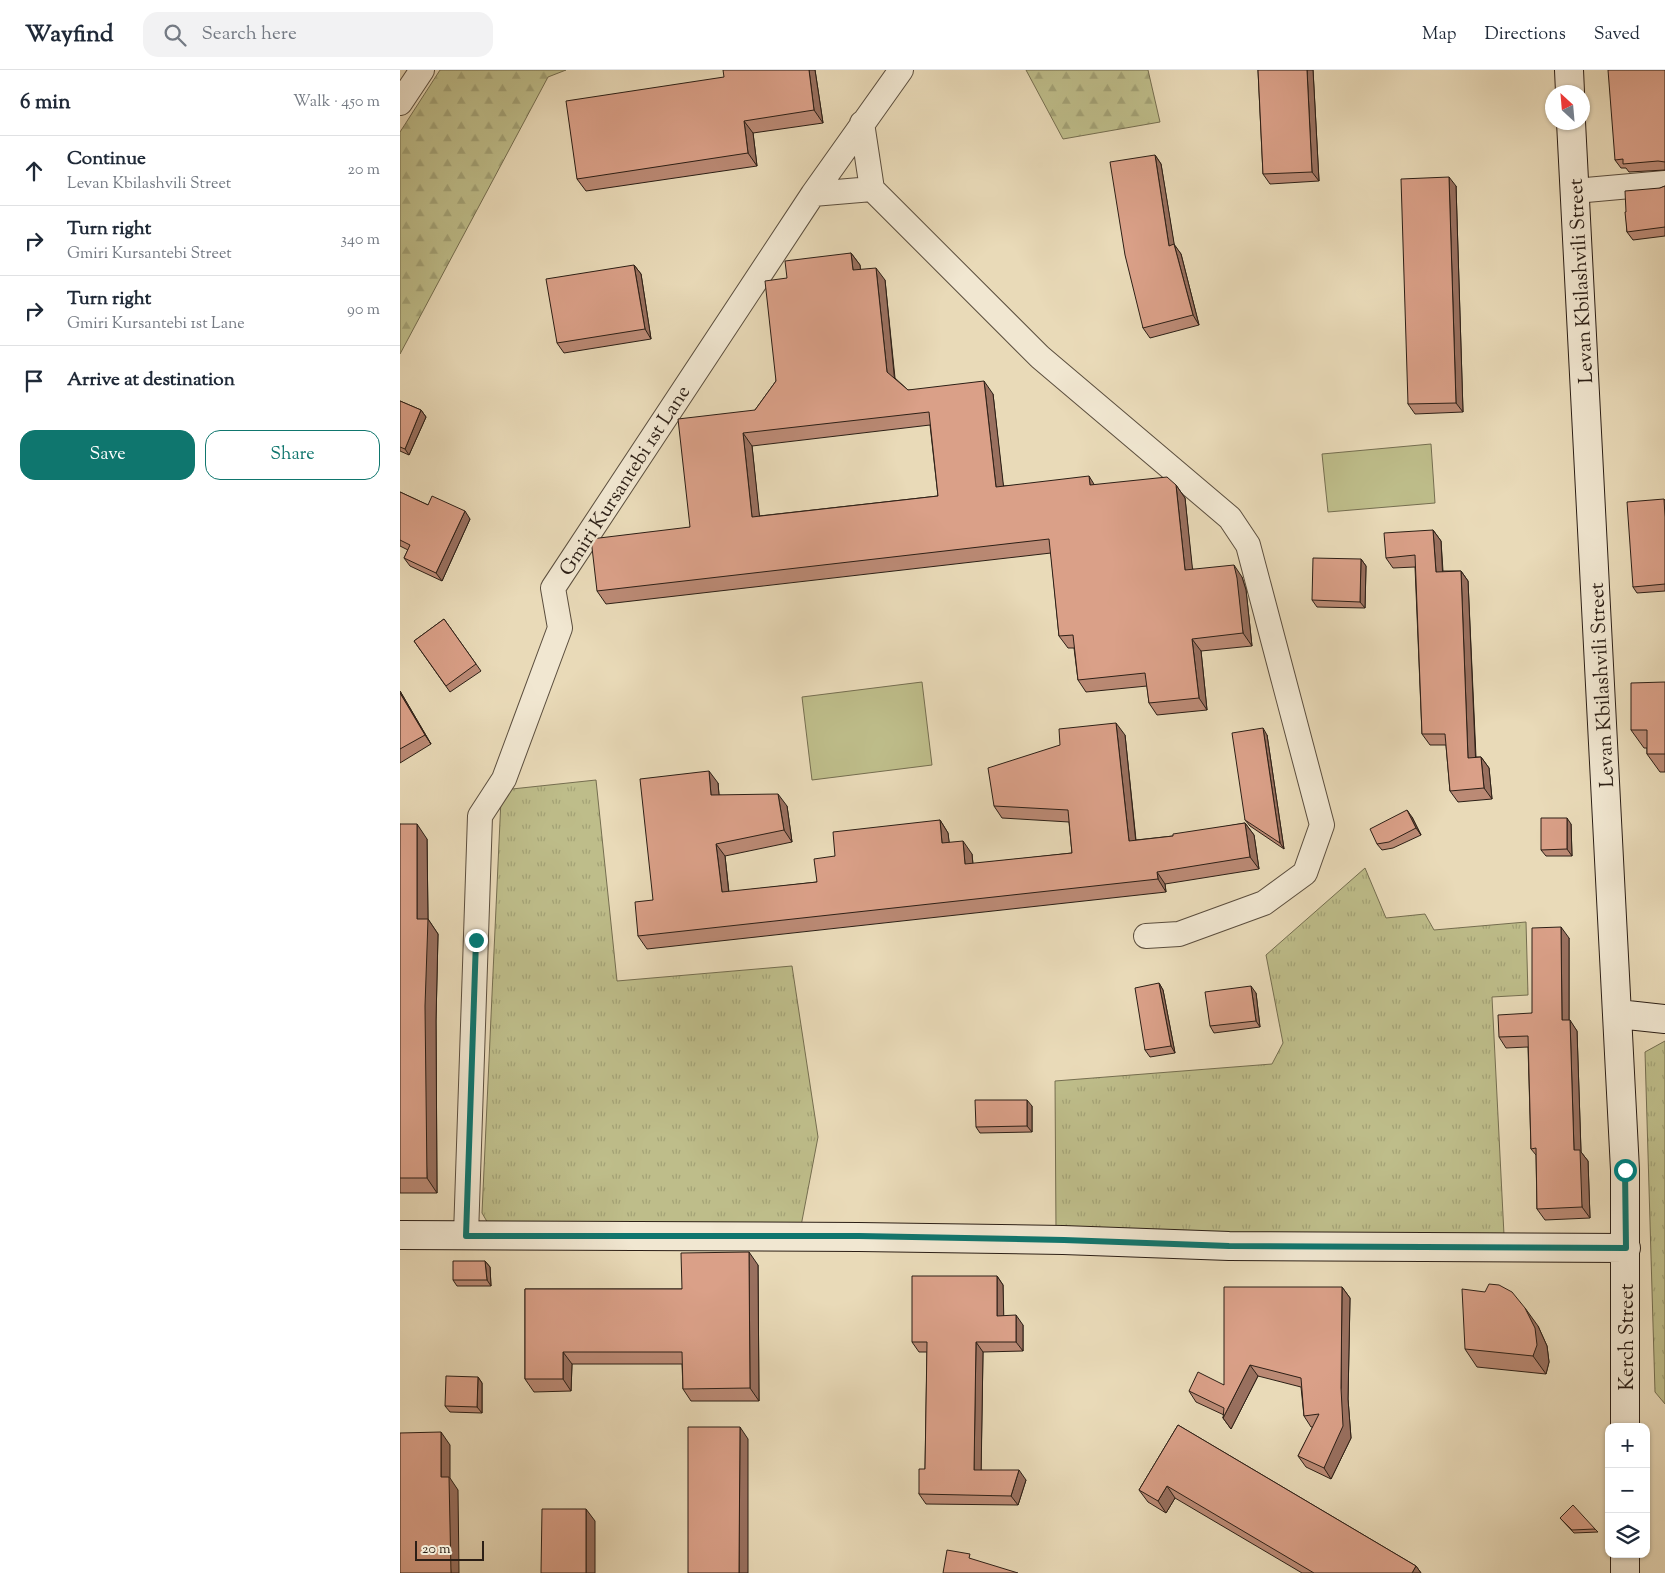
<!DOCTYPE html>
<html lang="en">
<head>
<meta charset="utf-8">
<style>
  :root { --surface:#fff; --page:#f2f2f3; --text:#1f2937; --muted:#747a83; --line:#e0e1e3; --accent:#0f766e }
  body { margin:0; font-family:"Sorts Mill Goudy",serif; background:var(--page); color:var(--text) }
  .controls { position:absolute; right:15px; bottom:15px; display:grid; overflow:hidden; border-radius:10px; box-shadow:0 1px 4px #0004 }
  .controls button { width:45px; height:45px; display:grid; place-items:center; padding:0; border:0; border-bottom:1px solid var(--line); background:var(--surface); color:var(--text); font:25px sans-serif }
  .compass { position:absolute; left:1145px; top:15px; width:45px; height:45px; border-radius:50%; background:var(--surface); box-shadow:0 1px 4px #0004; rotate:334deg }
  .scale { position:absolute; left:15px; bottom:12px; width:69px; box-sizing:border-box; padding-left:5px; border:2px solid #2c1f16; border-top:0; font-size:14px; line-height:18px; white-space:nowrap; color:#2c1f16; -webkit-text-stroke:4px #f1e7d1; paint-order:stroke }
  .stop { position:absolute; width:15px; height:15px; margin:-11px; border:4px solid #0f766e; border-radius:50%; background:#fff }
  .stop.end { background:#0f766e; border-color:#fff; box-shadow:0 1px 5px #0008 }
  .list { margin:0; padding:0; list-style:none }
  h2 { display:flex; justify-content:space-between; align-items:center; height:65px; margin:0; padding:0 20px; font-size:21px }
  h2 small { font-size:16px; font-weight:400; color:var(--muted) }
  .list li { display:grid; grid-template-columns:32px 1fr auto; gap:15px; align-items:center; box-sizing:border-box; height:70px; padding:0 20px; border-top:1px solid var(--line) }
  .list b { display:block; font-size:19px; white-space:nowrap }
  .list p { margin:0; font-size:16px; white-space:nowrap; color:var(--muted) }
  .list em { font-size:16px; font-style:normal; color:var(--muted) }
  .actions { display:flex; gap:10px; padding:15px 20px }
  .actions a { flex:1; padding:11px 0; border:1px solid var(--accent); border-radius:15px; text-align:center; font-size:18px; color:var(--accent) }
  .actions .main { background:var(--accent); color:#fff }
  .icon { flex:none; width:28px; height:28px; fill:none; stroke:currentColor; stroke-width:2; stroke-linecap:round; stroke-linejoin:round }
  .map { position:relative; flex:none; width:1265px; height:1503px; overflow:hidden }
  header { display:flex; align-items:center; gap:30px; box-sizing:border-box; height:70px; padding:0 25px; background:var(--surface); border-bottom:1px solid var(--line) }
  header strong { font-size:24px }
  nav { display:flex; gap:28px; margin-inline-start:auto; font-size:18px }
  .search { width:350px; height:45px; background:var(--page); display:flex; align-items:center; gap:12px; box-sizing:border-box; padding:0 18px; border-radius:15px; color:var(--muted); font-size:19px }
  main { display:flex }
  aside { flex:1; background:var(--surface) }
  .map>svg:first-child { display:block }
</style>
</head>
<body>
<header>
<strong>Wayfind</strong>
<div class="search"><svg class="icon" aria-label="search" viewBox="0 0 24 24"><circle cx="10" cy="10" r="6"/><path d="M15 15l6 6"/></svg>Search here</div>
<nav><a>Map</a><a>Directions</a><a>Saved</a></nav>
</header>
<main>
<aside>
<h2>6 min<small>Walk · 450 m</small></h2>
<ul class="list">
<li><svg class="icon" aria-label="ahead" viewBox="0 0 24 24"><path d="M12 20V5M6 11l6-6 6 6"/></svg><div><b>Continue</b><p>Levan Kbilashvili Street</p></div><em>20 m</em></li>
<li><svg class="icon" aria-label="right" viewBox="0 0 24 24"><path d="M7 20v-9h11M14 6l5 5-5 5"/></svg><div><b>Turn right</b><p>Gmiri Kursantebi Street</p></div><em>340 m</em></li>
<li><svg class="icon" aria-label="right" viewBox="0 0 24 24"><path d="M7 20v-9h11M14 6l5 5-5 5"/></svg><div><b>Turn right</b><p>Gmiri Kursantebi 1st Lane</p></div><em>90 m</em></li>
<li><svg class="icon" aria-label="arrive" viewBox="0 0 24 24"><path d="M6 21V4h12l-3 4 3 4H6"/></svg><div><b>Arrive at destination</b></div></li>
</ul>
<div class="actions"><a class="main">Save</a><a>Share</a></div>
</aside>
<div class="map">
<svg width="1265" height="1503" viewBox="0 0 1265 1503">
  <defs>
    <pattern id="grass-tufts" width="24" height="20" patternUnits="userSpaceOnUse" patternTransform="scale(1.25)"><rect width="24" height="20" fill="#bebd8a"/><path d="M3 7l-1-3M5 7V3M7 7l1-3M15 17l-1-3M17 17v-4M19 17l1-3" fill="none" stroke="#a3a276"/></pattern>
    <pattern id="forest-firs" width="22" height="20" patternUnits="userSpaceOnUse" patternTransform="scale(1.25)"><rect width="22" height="20" fill="#bebd8a"/><path d="M5 1l3.5 6h-7zM16 11l3.5 6h-7z" fill="#a3a276"/></pattern>
  </defs>
  <rect width="100%" height="100%" fill="#e9dab8"/>
  <filter id="stains"><feTurbulence type="fractalNoise" baseFrequency=".004" numOctaves="4"/><feColorMatrix values="0 0 0 0 .2 0 0 0 0 .09 0 0 0 0 .02 0 0 0 .5 -.17"/></filter>
  <radialGradient id="worn" r=".72"><stop offset=".6" stop-color="#630" stop-opacity="0"/><stop offset="1" stop-color="#630" stop-opacity=".3"/></radialGradient>
  <path fill="url(#grass-tufts)" stroke="#756e50" d="M196,710l21,201 175,-15 26,171 -17,89 -312,-1 -7,-12 19,-414 11,-10z
    M965,798l21,50 39,-4 9,16 92,-8 2,73 -36,2 12,238 -448,-4 -1,-150 217,-17 11,-21 -17,-88z
    M1265,971v363l-10,-12 -10,-340z"/>
  <path fill="url(#forest-firs)" stroke="#756e50" d="M40,0h126l-18,7 -148,277v-222z
    M626,0h122l12,52 -97,17z"/>
  <path fill="#bebd8a" stroke="#756e50" d="M1031,374l4,59 -107,9 -6,-58z
    M522,612l10,83 -120,15 -10,-83z"/>
  <g fill="none" stroke-linecap="round" stroke-linejoin="round">
    <g stroke="#5b4e3e" stroke-width="26">
      <path id="street" d="M0,33l22,-33
        M462,53l10,66 168,168 190,161 18,27 74,280 -17,48 -41,30 -85,31 -33,2
        M1175,121l90,-8
        M413,124l59,-5
        M66,1165l14,-419 24,-37 56,-151 -7,-40 260,-394 88,-124"/>
    </g>
    <g stroke="#2c1f16" stroke-width="30">
      <path id="secondary" d="M1169,0l1,22
        M1171,52l54,1048v257
        M1218,944l47,5
        M0,1165l459,2 204,3 166,6 397,2
        M1225,1503v-19"/>
    </g>
    <use href="#street" stroke="#f1e7d1" stroke-width="24"/>
    <use href="#secondary" stroke="#f1e7d1" stroke-width="28"/>
  </g>
  <path fill="#bb8a75" stroke="#2c1f16" fill-rule="evenodd" d="M415,0l8,53 -70,10 4,33 -171,25 -9,-12z
    M858,0h55l6,111 -49,3 -7,-10z
    M1265,0v100l-36,2 -3,-4h-5l-6,-8z
    M755,85l6,9 13,81 7,9 18,71 -49,13 -7,-10z
    M1056,116l7,226 -48,2 -7,-10z
    M1265,116v50l-32,4 -6,-8 -1,-20 34,-24z
    M451,183l9,12v5l25,10 10,98 13,12 85,4 10,92 92,-1h81l9,13 7,71 50,8 4,13 6,56 -51,5 6,59 -50,5 -8,-12 -2,-17 -61,6 -8,-12 -4,-32h-6l-9,-12 -8,-83 -445,51 -9,-13 93,-64 65,-117 21,-29 11,-103zM530,355l8,71 -179,20 -7,-70z
    M234,195l7,9 10,65 -87,14 -7,-10z
    M0,331l21,9 5,7 -17,38 -9,-4z
    M0,422l28,13 42,14 -28,62 -32,-15 -6,-8 4,-8 -8,-4z
    M1264,429l1,2v90l-28,2 -4,-6z
    M1033,460l8,11 2,30h18l7,10 8,176h5l8,11 3,31 -34,3 -8,-11 -4,-46h-16l-8,-11 -7,-167 -22,1 -7,-10z
    M961,489l5,7 -1,42 -48,-1 -5,-7z
    M44,549l37,52 -31,21 -36,-51z
    M1265,612v90h-5l-13,-18v-6h-3l-13,-18z
    M0,621l31,53 -31,19z
    M725,665l11,105 37,-4 72,-13 9,12 5,34 -94,15 1,8 -519,57 -9,-13 15,-36 65,-117 1,12 68,11 5,36 -67,14 4,36 88,-10 18,-26 105,-36 8,13 1,10 23,11 1,10 99,-11 -3,-31 -67,-4 -8,-12z
    M867,665l17,114 -34,-23 -5,-6z
    M1012,747l9,18 -28,13 -11,2 -5,-6z
    M0,754l27,15 1,80 10,15 -2,87 1,172h-37z
    M1171,754l1,32h-26l-5,-6z
    M1169,868v82l8,11 4,121 7,9 2,57 -45,2 -8,-11 -1,-54 -5,-6 -3,-102 -22,1 -7,-11 33,-24z
    M759,913l4,7 12,63 -25,4 -5,-7z
    M856,923l4,34 -46,6 -4,-7z
    M632,1036v26l-52,1 -4,-6z
    M85,1191l5,6 1,19h-34l-4,-6z
    M358,1195l1,136h-68l-8,-12 -1,-25h-110l-1,27 -37,1 -9,-13v-90h157z
    M597,1206l6,9v31l20,9v26l-40,1 -2,118 45,10 -8,25 -92,-1 -7,-10 6,-25 2,-117h-8l-7,-10z
    M942,1217l8,11 -2,101 3,39 -20,41 -25,-12 -8,-11 15,-29h-2l-7,-11 -3,-29 -43,-11 -27,53 -8,-11 1,-3 -28,-13 -7,-11 35,-6z
    M1138,1256l9,20 2,16 -3,12 -69,-7 -12,-18z
    M78,1307l4,6v30l-32,-1 -5,-6z
    M778,1355l238,141 5,7h-119l-127,-75 -9,15 -18,-11 -9,-12z
    M1160,1448l35,11 3,3 -24,1z"/>
  <path fill="#99705f" stroke="#2c1f16" d="M409,0h6l8,53 -9,-13z
    M907,0h6l6,111 -7,-9z
    M344,51l9,12 4,33 -9,-13z
    M755,85l6,9 15,91 -7,-9z
    M1049,107l7,9 7,226 -7,-9z
    M774,174l7,10 18,71 -6,-10z
    M451,183l9,12 2,18 -9,-13z
    M234,195l7,9 10,65 -6,-10z
    M476,198l9,12 10,104 -8,-12z
    M584,311l9,13 12,105 -9,-12z
    M21,340l5,7 -17,38 -4,-6z
    M343,363l9,13 9,84 -9,-13z
    M689,406l8,13 -7,-4z
    M776,415l9,13 9,85 -9,-13z
    M65,441l5,8 -28,62 -6,-8z
    M1033,460l8,11 2,41 -7,-10z
    M961,489l5,7 -1,42 -5,-6z
    M834,495l8,12 4,13 6,56 -9,-13z
    M1061,501l7,10 8,188 -8,-11z
    M792,569l9,12 6,59 -8,-12z
    M0,621l31,53 -6,-9 -25,-42z
    M716,653l9,12 12,118 -8,-12z
    M863,658l4,7 17,114 -4,-6z
    M1081,687l8,11 3,31 -8,-11z
    M309,701l9,12 2,24 -9,-12z
    M378,724l9,12 5,36 -8,-12z
    M1007,740l5,7 9,18 -5,-7z
    M1167,748l4,6 1,32 -5,-7z
    M540,750l8,13 3,23 -9,-13z
    M845,753l9,12 5,34 -9,-12z
    M17,754l10,15 1,80 10,15 -2,87 1,172 -10,-15 -10,-259z
    M563,771l9,13 2,23 -9,-13z
    M316,774l9,12 5,49 -8,-13z
    M757,802l8,12 1,8 -8,-13z
    M1161,857l8,11v93l-7,-11z
    M759,913l4,7 12,63 -4,-7z
    M851,916l5,7 4,34 -4,-6z
    M1170,950l7,11 4,121 7,9 2,57 -8,-11 -8,-57z
    M627,1030l5,6v26l-5,-6z
    M349,1182l9,13 1,136 -9,-13z
    M85,1191l5,6 1,19 -4,-6z
    M597,1206l6,9 1,40 -7,-9z
    M942,1217l8,11 -2,101 3,39 -20,41 -7,-11 17,-80z
    M1125,1238l13,18 9,20 2,16 -3,12 -13,-18z
    M616,1245l7,10v26l-7,-9z
    M576,1272l7,10 -2,127 -7,-9z
    M163,1282l9,12 -1,27 -8,-12z
    M850,1295l8,11 -27,53 -8,-11z
    M78,1307l4,6v30l-5,-6z
    M340,1357l8,12v134h-9z
    M41,1362l9,13v33l8,12 1,83h-8l-10,-96z
    M619,1400l7,10 -8,25 -7,-9z
    M767,1416l8,12 -9,15 -8,-12z
    M186,1439l9,12v52h-9z
    M1016,1496l5,7h-9z"/>
  <path fill="#daa088" stroke="#2c1f16" fill-rule="evenodd" d="M323,0h86l5,40 -70,11 4,32 -171,26 -11,-78 158,-24z
    M858,0h49l5,102 -49,2z
    M1208,0h57v92l-7,-1 -35,3v-5l-8,1z
    M755,85l14,91 5,-2 19,71 -50,13 -18,-73 -15,-93z
    M1049,107l7,226 -48,1 -7,-225z
    M1265,116v41l-38,5 -2,-20h1l-1,-21 35,-3z
    M451,183l2,17 23,-2 11,104 21,18 76,-9 12,106 93,-11 1,9 77,-8 9,8 9,85 49,-5 3,13 6,55 -51,6 7,59 -50,5 -4,-30 -67,7 -5,-45 -14,1 -10,-97 -452,52 -6,-52 99,-12 -12,-108 77,-9 21,-29 -11,-100 22,-3 -2,-17zM529,342l9,84 -186,21 -9,-84z
    M234,195l11,64 -88,14 -11,-64z
    M0,331l21,9 -16,39 -5,-2z
    M0,422l28,13 4,-9 33,15 -29,62 -32,-15 6,-13 -10,-5z
    M1264,429l1,18v67l-32,3 -6,-85z
    M1033,460l3,42 25,-1 7,187 13,-1 3,31 -34,3 -5,-57h-23l-7,-179 -29,3 -2,-25z
    M913,488l48,1 -1,43 -48,-2z
    M44,549l32,45 -30,22 -32,-45z
    M1265,612v72h-18v-24h-16v-47z
    M0,623l25,42 -25,14z
    M716,653l13,118 44,-5v-2l72,-11 5,34 -93,15 1,7 -520,57 -3,-34 18,-2 -13,-121 69,-8 2,24 67,-1 6,36 -68,14 6,48 95,-10 -3,-23 21,-3 -2,-24 107,-12 2,23 21,-2 2,23 107,-11 -4,-43 -74,-4 -6,-38 72,-23 -1,-16z
    M863,658l17,115 -35,-23 -13,-87z
    M1007,740l9,18 -27,14 -12,2 -7,-15z
    M1141,748h26v31l-26,1z
    M0,754h17v95h11l-3,87 2,172h-27z
    M1161,857l1,93h8l4,130h6l2,57 -45,2 -1,-61 -5,1 -3,-113 -29,1 -1,-22 34,-2v-85z
    M759,913l12,63 -26,4 -10,-62z
    M851,916l5,35 -46,5 -5,-34z
    M575,1030h52v26l-51,1z
    M349,1182l1,136 -67,1 -1,-37h-119v27h-38v-90h157l-1,-36z
    M53,1191h32l2,19h-34z
    M512,1206h85v40l19,-1v27h-40l-2,128h45l-8,26 -92,-2v-25h6l2,-127h-15z
    M1089,1214l10,1 13,7 13,16 10,20 2,17 -4,11 -68,-7 -3,-60 23,3z
    M824,1217h118l-1,101 2,38 -19,42 -26,-12 21,-42 -15,2 -3,-38 -51,-13 -27,53 1,-10 -35,-17 9,-19 26,13z
    M46,1306l32,1 -1,30 -32,-1z
    M778,1355l238,141 -4,7h-98l-147,-87 -9,15 -19,-11z
    M288,1357h52l-1,146h-51z
    M41,1362v45h8l2,96h-51v-140z
    M1173,1435l22,24 -23,1 -12,-12z
    M142,1439h44v64h-45z
    M547,1480l23,4 -1,4 49,15h-75z"/>
  <g fill="none" stroke-linecap="round" stroke-linejoin="round">
    <path stroke="#0f766e" stroke-width="6" d="M76,870l-10,296h393l205,4 165,6 397,2 -1,-78"/>
  </g>
  <g text-anchor="middle" stroke-width="4.5" stroke-linejoin="round" paint-order="stroke">
    <g font-size="20" fill="#2c1f16" stroke="#f1e7d1">
      <text transform="translate(1180 211) rotate(-93)" y="7">Levan Kbilashvili Street</text>
      <text transform="translate(224 410) rotate(-57)" y="7">Gmiri Kursantebi 1st Lane</text>
      <text transform="translate(1201 615) rotate(-93)" y="7">Levan Kbilashvili Street</text>
      <text transform="translate(1226 1267) rotate(-90)" y="7">Kerch Street</text>
    </g>
  </g>
  <rect width="100%" height="100%" filter="url(#stains)"/>
  <rect width="100%" height="100%" fill="url(#worn)"/>
</svg>
<div class="controls">
<button>+</button>
<button>−</button>
<button><svg class="icon" aria-label="layers" viewBox="0 0 24 24"><path d="M12 4l9 5-9 5-9-5zM3 14l9 5 9-5"/></svg></button>
</div>
<svg class="compass" viewBox="-18 -18 36 36"><path d="M0-13l5 13h-10z" fill="#e53935"/><path d="M0 13l5-13h-10z" fill="#747a83"/></svg>
<div class="scale">20 m</div>
<div class="stop" style="left:1225px;top:1100px"></div>
<div class="stop end" style="left:76px;top:870px"></div>
</div>
</main>
</body>
</html>
